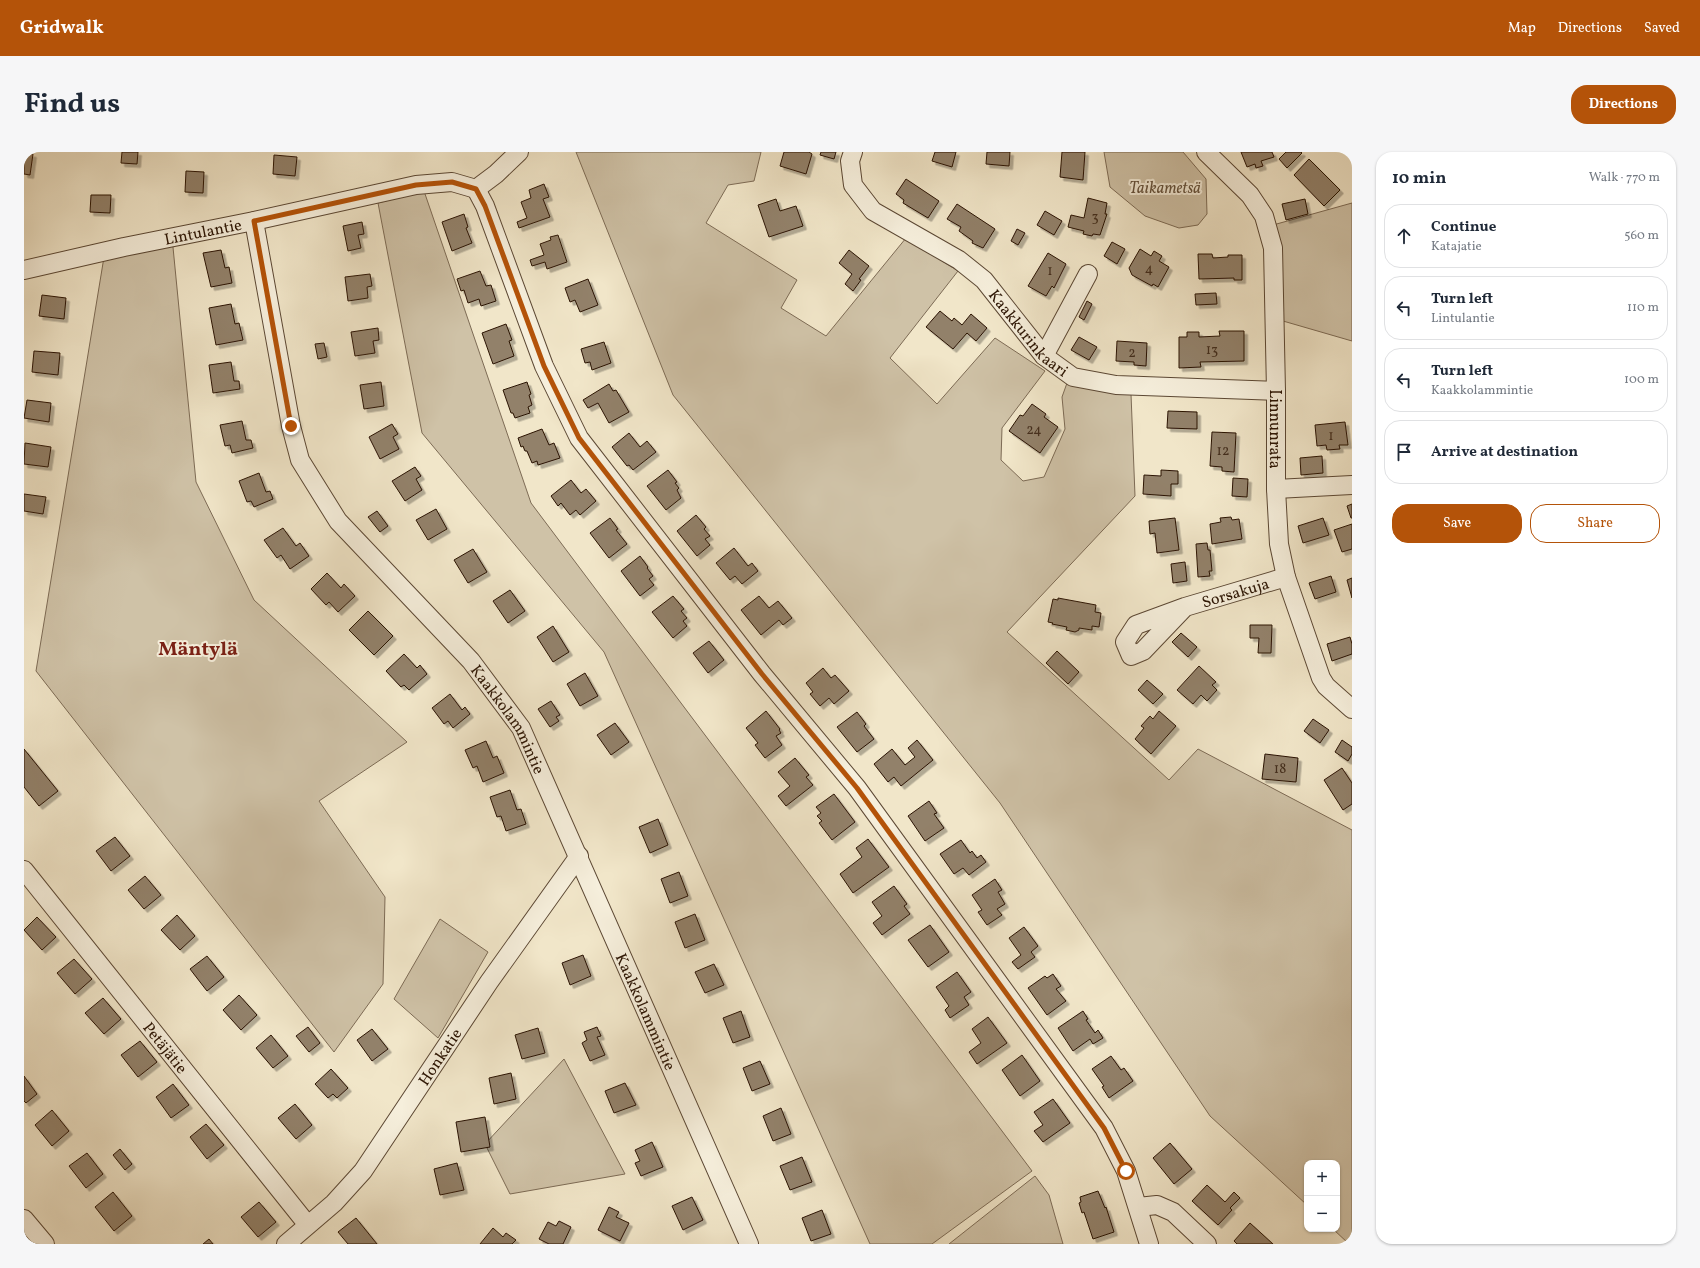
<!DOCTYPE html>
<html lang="en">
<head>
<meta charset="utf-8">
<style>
  :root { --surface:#fff; --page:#f6f6f7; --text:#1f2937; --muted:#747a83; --line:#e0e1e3; --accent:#b45309 }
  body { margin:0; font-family:Vollkorn,serif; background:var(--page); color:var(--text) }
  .controls { position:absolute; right:12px; bottom:12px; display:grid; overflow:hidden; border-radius:8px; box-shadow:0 1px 3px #0004 }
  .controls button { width:36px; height:36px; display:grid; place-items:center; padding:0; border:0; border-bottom:1px solid var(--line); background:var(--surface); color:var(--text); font:20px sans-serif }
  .stop { position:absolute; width:12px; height:12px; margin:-9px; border:3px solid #b45309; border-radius:50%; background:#fff }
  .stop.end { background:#b45309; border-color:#fff; box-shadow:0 1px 4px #0008 }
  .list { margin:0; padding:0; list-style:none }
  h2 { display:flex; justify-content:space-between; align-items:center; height:52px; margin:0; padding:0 16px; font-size:17px }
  h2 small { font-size:13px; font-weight:400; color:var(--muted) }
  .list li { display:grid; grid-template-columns:26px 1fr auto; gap:12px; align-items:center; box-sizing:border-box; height:64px; margin:0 8px 8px; padding:0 8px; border:1px solid var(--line); border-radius:16px }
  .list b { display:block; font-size:15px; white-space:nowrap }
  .list p { margin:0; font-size:13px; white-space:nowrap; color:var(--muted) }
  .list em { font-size:13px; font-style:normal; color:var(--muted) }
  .actions { display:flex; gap:8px; padding:12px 16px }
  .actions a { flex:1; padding:9px 0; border:1px solid var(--accent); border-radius:16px; text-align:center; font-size:14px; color:var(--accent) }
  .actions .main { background:var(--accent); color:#fff }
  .icon { flex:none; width:22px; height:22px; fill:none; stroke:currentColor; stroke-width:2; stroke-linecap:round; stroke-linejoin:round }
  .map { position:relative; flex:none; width:1328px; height:1092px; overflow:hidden; border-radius:16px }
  header { display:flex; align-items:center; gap:24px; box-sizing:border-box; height:56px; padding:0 20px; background:var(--accent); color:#fff }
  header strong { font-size:19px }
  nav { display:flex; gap:22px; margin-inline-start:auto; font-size:14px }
  .intro { display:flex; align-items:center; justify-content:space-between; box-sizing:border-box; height:96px; padding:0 24px }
  h1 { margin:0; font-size:28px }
  .button { padding:10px 18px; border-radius:16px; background:var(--accent); color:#fff; font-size:14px; font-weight:700 }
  main { display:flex; gap:24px; padding:0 24px }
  aside { flex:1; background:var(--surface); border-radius:16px; box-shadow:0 1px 3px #0004 }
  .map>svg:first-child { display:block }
</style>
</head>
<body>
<header>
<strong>Gridwalk</strong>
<nav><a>Map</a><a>Directions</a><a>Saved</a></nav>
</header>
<div class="intro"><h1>Find us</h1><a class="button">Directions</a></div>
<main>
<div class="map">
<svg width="1328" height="1092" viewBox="0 0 1328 1092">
  <defs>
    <filter id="shadow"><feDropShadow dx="3.5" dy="3.5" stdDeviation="0" flood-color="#0004"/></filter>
  </defs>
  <rect width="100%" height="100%" fill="#f1e6c9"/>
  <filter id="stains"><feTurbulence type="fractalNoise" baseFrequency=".005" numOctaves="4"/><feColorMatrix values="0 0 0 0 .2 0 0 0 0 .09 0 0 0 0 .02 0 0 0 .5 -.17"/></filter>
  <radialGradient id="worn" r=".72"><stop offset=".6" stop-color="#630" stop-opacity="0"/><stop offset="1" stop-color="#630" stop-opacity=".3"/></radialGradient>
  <path fill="#cfc2a7" stroke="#7d6b55" d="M552,0h185l-7,29 -26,4 -22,38 91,57 -16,28 45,28 80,-98 52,33 -68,87 47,46 58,-66 50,33 -43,57 -1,32 22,21 21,-4 21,-48 -3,-32 5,-14 64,11 4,102 -128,136 162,148 29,-31 154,81v414h-3l-16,-15h4v-66h-30v42l-97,-89 -210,-313 -327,-408z
    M1080,0h79l23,27 1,35 -9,11 -19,3 -34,-12 -35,-29z
    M400,39l107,312 501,668 -100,73h-62l-266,-592 -182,-219 -44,-230z
    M1328,51v138l-69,-20 -10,-96z
    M148,85l24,245 58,118 153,142 -88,59 66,96 -2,87 -49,68 -298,-381 69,-420z
    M416,767l48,33 -50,86 -44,-39z
    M540,907l61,115 -115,20 -25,-50z
    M1011,1024l14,19 14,49h-114z"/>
  <path fill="#92816a" stroke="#2b1403" filter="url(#shadow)" d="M98,0h16l-1,12 -16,-1z
    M760,0h25l3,2 -6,20 -26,-8z
    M797,0h15l-2,7 -14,-4z
    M911,0h21l-4,15 -20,-6z
    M963,0h23l-1,14 -23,-2z
    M1038,0h23l-2,28 -23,-3z
    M1217,0h31l2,5 -13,4 2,5 -7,2 -1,-4 -8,3z
    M1262,0h15l1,1 -15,15 -8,-9z
    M0,1l9,1 -3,21 -6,-1z
    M250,3l23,2 -2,19 -22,-2z
    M1285,7l31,31 -16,16 -30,-31z
    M162,19l18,1 -1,21 -18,-1z
    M882,27l33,22 -11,17 -25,-15 1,-3 -8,-6z
    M520,32l5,13 -6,2 7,18 -31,11 -2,-6 10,-4 -6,-16 10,-4 -2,-8z
    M67,43h20l-1,18 -20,-1z
    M1064,46l19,5 -2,11h2l-7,21 -7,-1 -1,2 -9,-2 1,-3 -16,-4 3,-12 13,3z
    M752,47l4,12 16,-5 7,20 -34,11 -11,-32z
    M1281,47l3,15 -22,6 -4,-16z
    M933,52l38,25 -12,19 -11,-5 1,-2 -14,-10 2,-4 -14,-8z
    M1021,59l17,10 -8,14 -17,-10z
    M440,62l4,13 -2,1 6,15 -20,8 -10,-29z
    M338,70l2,12 -6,1 3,13 -13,3 -5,-25z
    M993,77l8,4 -7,12 -7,-4z
    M534,83l9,27 -20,7 -2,-7 -13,4 -2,-6 14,-5 -4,-11 11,-4 -1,-3z
    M1088,90l13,7 -8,15 -13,-8z
    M1116,97l11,7 3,-5 8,5 -3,5 10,6 -11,20 -5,-3 -1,2 -20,-11 -3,-7z
    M197,98l4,18 4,-1 3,16 -21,4 -8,-34z
    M825,98l20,16 -10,13 2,1 -8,11 -8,-7 7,-10 -13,-11z
    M1024,101l18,11 -12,24 -2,-2 -6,10 -18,-10z
    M1174,102h14l1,4 15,-1v-2h14v25h-8v-2l-35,1z
    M456,119l6,15 5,-1 5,16 -15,5 -2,-7 -11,4 -4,-13 -3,1 -4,-12z
    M346,122l2,12 -5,1 1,11 -20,3 -3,-24z
    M564,127l10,26 -18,7 -5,-12 -5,2 -5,-14z
    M1192,141l1,11 -21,1 -1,-11z
    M18,143l24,3 -2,21 -25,-3z
    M1063,149l5,3 -8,16 -5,-3z
    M207,152l4,20 4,-1 4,17 -27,5 -7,-37z
    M916,159l12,10 2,-3 8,7 9,-11 16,14 -11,13 -9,-8 -14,16 -27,-22z
    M482,172l6,16 -3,1 5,15 -21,8 -11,-31z
    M354,176l1,12 -6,1 2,12 -20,3 -4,-24z
    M1195,179h25v30l-44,1 1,5 -22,1v-31h8v-5h12v5l21,-1z
    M1055,185l18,10 -8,13 -18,-10z
    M1093,189l30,2 -1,23 -12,-1v-3l-18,-1z
    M580,190l7,21 -19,7 -2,-8 -5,1 -4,-14z
    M300,191l3,14 -9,2 -3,-15z
    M10,199l26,2 -2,22 -26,-3z
    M207,210l3,19h5l1,8 -27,4 -4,-28z
    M357,230l3,24 -20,3 -4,-24z
    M503,230l4,12 -2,1 3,10 -4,2 2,6 -15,5 -2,-5h-2l-8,-23z
    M585,232l4,7 3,-1 13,22 -20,11 -11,-20 -10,5 -5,-8z
    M3,248l24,3 -2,19 -25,-4z
    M1008,252l14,10 -2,3 14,10 -18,26 -31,-22 11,-16 3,1z
    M1144,259l29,1v17l-30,-1z
    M218,269l4,19h5l2,8 -21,5 -2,-8 -5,1 -5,-21z
    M1321,270l3,23h-9l1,4 -13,1 -1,-5 -9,1 -2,-21z
    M368,272l6,10 -5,3 6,12 -19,10 -11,-22z
    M518,277l7,16 5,-2 6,15 -22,7 -1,-4 -5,2 -5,-12h-2l-2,-5 -2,1 -3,-9z
    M1188,280l24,1 -2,39 -12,-1v-4l-12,-1z
    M605,281l11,14 7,-6 9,11 -23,18 -4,-5 -2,1 -15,-19z
    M1,291l26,4 -3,20 -24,-3z
    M1298,304l1,17 -22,2 -1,-17z
    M391,315l6,9 -5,3 6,11 -17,11 -13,-20z
    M644,318l9,12 -2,1 4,5 -2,2 4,8 -15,12 -19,-24z
    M1137,318l17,1v13h-7v12l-28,-2 1,-19 17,1z
    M235,321l7,19 4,-1 3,8 -19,8 -3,-6 -4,1 -8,-21z
    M1209,326l15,1 -1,18 -15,-1z
    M547,328l10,13 5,-4 10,12 -16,14 -4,-5 -6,5 -9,-12 -3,3 -7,-10z
    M0,342l22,3 -3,17 -19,-3z
    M1328,352v14h-1l-4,-12z
    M412,357l11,20 -19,11 -12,-20z
    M353,359l11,15 -8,6 -12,-15z
    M672,363l10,12 -2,2 6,7 -5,3 5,6 -13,11 -20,-25z
    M1207,365l1,3 7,-1 3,20 -30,5 -2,-20 11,-2 -1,-4z
    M586,366l8,11 -2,1 11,14 -18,14 -19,-25z
    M1151,366l4,32 -22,3 -2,-20 -5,1 -1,-13z
    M1299,366l6,17 -26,8 -5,-17z
    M1328,372v25l-10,3 -8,-22z
    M259,376l13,18 4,-3 9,13 -19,13 -9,-14 -4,3 -13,-18z
    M1183,391l1,7h2l2,21h-3l1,5 -12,1 -2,-33z
    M710,396l14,18 4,-3 6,8 -16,13 -7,-8 -5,4 -14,-17z
    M449,397l14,23 -19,11 -14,-23z
    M616,404l8,11 -1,1 6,8 -4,3 5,6 -14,11 -19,-25z
    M1161,410l2,19 -14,2 -2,-19z
    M303,421l14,15 3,-4 11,12 -17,16 -9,-10 -3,3 -15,-16z
    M1307,424l5,16 -21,7 -6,-16z
    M1328,426v20l-5,-18z
    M486,438l15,21 -17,12 -15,-22z
    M649,444l11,13 -3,2 6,7 -4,3 4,5 -14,12 -21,-26z
    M735,444l10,12 9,-7 14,17 -9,7 -4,-5 -18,15 -20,-25z
    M1034,446l38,7 -1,7 6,1 -2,14 -7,-1v4l-13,-2v2l-4,2 -9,-2 1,-3 -15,-3 1,-1 -5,-1 5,-23 5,1z
    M344,459l25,25 -19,19 -25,-25z
    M1226,473h22l-1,28h-13l1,-15h-9z
    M529,474l16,26 -16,10 -16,-25z
    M1157,481l16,14 -9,10 -16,-15z
    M1326,485l2,7v10l-20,7 -5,-17z
    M685,489l15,19 -16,13 -15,-20z
    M1033,499l22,21 -11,12 -22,-21z
    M380,502l13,14 3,-3 7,9 -18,16 -5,-5 -3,2 -15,-16z
    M1175,514l17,16 -4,3 5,5 -10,11 -6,-6 -8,9 -16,-14z
    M799,516l8,10 4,-3 14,16 -15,13 -5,-6 -9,8 -10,-12 3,-2 -7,-9z
    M561,521l13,23 -18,10 -13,-22z
    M1123,528l16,14 -10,10 -15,-14z
    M426,542l12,16 3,-3 5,7 -17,14 -5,-7 -4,3 -12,-16z
    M527,549l9,14 -4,2 3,4 -9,6 -12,-18z
    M742,559l14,18 -1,1 2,3 -5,3 6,9 -17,13 -10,-13 3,-2 -12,-15z
    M1135,559l17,15 -25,28 -16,-15 9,-11 -3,-2 9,-10 3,3z
    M833,560l9,12 -2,2 10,13 -17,13 -20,-25z
    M1289,567l16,11 -9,13 -16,-12z
    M591,571l14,19 -18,13 -14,-20z
    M893,588l16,20 -32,26 -7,-9 -6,5 -14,-18 18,-15 13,16 10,-8 -7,-9z
    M1318,588l10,7v7l-4,7 -13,-9z
    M462,589l7,17 4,-2 7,17 -21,9 -6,-16 -4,2 -8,-18z
    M0,597l34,42 -19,15 -15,-19z
    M1241,602l33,4 -2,24 -34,-3z
    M771,606l14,17 -3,2 7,8 -27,21 -8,-10 12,-10 -12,-14z
    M1318,616l10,15v21l-9,6 -19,-30z
    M486,638l7,20 4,-1 5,15 -20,7 -5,-15 -4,1 -7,-20z
    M810,642l21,28 -23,18 -13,-17 3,-2 -5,-5 4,-3 -5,-6z
    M905,649l8,12 -3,1 10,14 -19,13 -17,-25z
    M634,667l10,26 -18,8 -11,-26z
    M91,685l15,19 -19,15 -15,-20z
    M844,687l21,28 -36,26 -13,-19 22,-17 -6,-9z
    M937,688l9,13 2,-2 5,7 4,-3 5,7 -17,13 -6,-7 -9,6 -14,-20z
    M655,720l9,24 -18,7 -9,-24z
    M121,724l16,19 -17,14 -16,-19z
    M971,727l7,11 -4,2 7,12 -8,5 5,6 -15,10 -9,-13 4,-2 -10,-15z
    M870,734l13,18 -3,2 6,8 -28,21 -9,-12 9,-7 -10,-14z
    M671,762l10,26 -20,8 -10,-26z
    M153,763l18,21 -15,14 -19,-20z
    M13,765l19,20 -14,13 -18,-20z
    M906,773l19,27 -21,15 -20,-27z
    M1000,775l14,19 -7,6 4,5 -17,12 -6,-7 9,-7 -12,-17z
    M559,803l8,21 -21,9 -8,-22z
    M183,804l17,21 -17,14 -17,-22z
    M50,807l18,20 -17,15 -18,-21z
    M690,812l10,21 -19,8 -10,-21z
    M933,820l14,20 -7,5 5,8 -19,13 -5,-8 4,-4 -13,-19z
    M1029,822l8,12 -5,3 10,12 -19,14 -19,-27 17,-12 2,2z
    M215,843l18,20 -16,15 -18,-20z
    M79,846l18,21 -17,15 -19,-21z
    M717,859l9,26 -17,6 -10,-25z
    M1059,859l5,8 -2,1 9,13 3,-3 5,8 -10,6 -3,-5 -17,12 -15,-23z
    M964,865l19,26 -30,21 -8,-12 12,-9 -9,-14z
    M284,875l12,16 -11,9 -13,-16z
    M573,875l4,9 -4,1 8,18 -15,6 -8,-18 5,-3 -3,-8z
    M514,876l7,25 -23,6 -7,-24z
    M348,877l16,20 -16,12 -15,-21z
    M247,883l17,21 -15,12 -17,-20z
    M116,889l17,21 -19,15 -17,-22z
    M998,903l18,26 -20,15 -18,-26z
    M1087,904l10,14 3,-2 9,13 -24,17 -7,-11 2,-1 -12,-17z
    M736,909l10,23 -18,7 -9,-23z
    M307,917l17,19 -11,10 -4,-4 -5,4 -13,-14z
    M487,921l5,26 -22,5 -5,-26z
    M0,924l13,18 -11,9 -2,-2z
    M601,931l11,22 -22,8 -9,-22z
    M149,932l16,21 -18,13 -15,-21z
    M1029,947l17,24 -27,19 -9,-11 9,-6 -9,-13z
    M271,952l17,21 -16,14 -18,-21z
    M757,956l10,26 -18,7 -10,-25z
    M28,958l17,21 -17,15 -17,-21z
    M461,965l5,30 -29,5 -5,-30z
    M182,972l18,21 -17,14 -17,-22z
    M628,990l11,25 -22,9 -6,-13 5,-2 -5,-11z
    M1146,991l22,26 -18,15 -21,-26z
    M96,997l12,15 -7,6 -12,-15z
    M63,1001l16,21 -17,14 -17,-22z
    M778,1005l10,25 -22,8 -10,-24z
    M433,1011l7,27 -24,5 -6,-26z
    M1183,1033l18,17 9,-10 6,6 -10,10 2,2 -14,15 -26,-24z
    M1074,1039l7,17 1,-1 8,25 -21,7 -9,-27 -2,1 -3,-10 2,-1 -1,-5z
    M89,1040l19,24 -18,15 -19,-24z
    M668,1045l11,23 -20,10 -11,-24z
    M235,1050l17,20 -18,15 -17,-20z
    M585,1055l10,5 -3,5 13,6 -9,18 -22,-11z
    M798,1058l9,24 -20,7 -9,-23z
    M332,1066l21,26h-29l-10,-12z
    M535,1069l12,6 -8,17h-14l-10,-5 9,-17 8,4z
    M1226,1071l23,21h-36l-3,-3z
    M469,1076l10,9 3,-4 10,7 -4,4h-32z
    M185,1087l4,5h-10z"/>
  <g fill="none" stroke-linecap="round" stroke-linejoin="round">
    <g stroke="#5c4834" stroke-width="20">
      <g id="minor">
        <path id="s1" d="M829,0l-3,9 3,24 20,26 86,49 25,20 60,76 29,21 43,8 160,6"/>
        <path id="s2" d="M1182,0l44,43 14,21 9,32 3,143v98l3,55 7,33 35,101 5,8 26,23"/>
        <path d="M452,37l9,17 59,160 35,72 183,236 95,114 247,340 22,43 23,73"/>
        <path d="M452,37l20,-15 23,-22"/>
        <path id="s3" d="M230,69l37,205 9,34 38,61 133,140 50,67 228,516"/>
        <path id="s4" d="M0,118l100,-23 130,-26 162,-36 36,-3 24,7"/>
        <path d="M1020,204l44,-82"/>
        <path d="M1252,337l76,-4"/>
        <path id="s5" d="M1161,455l-42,44 -12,5 -6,-14 11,-17 49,-18 101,-30"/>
        <path id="s6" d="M0,718l283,354"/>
        <path d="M1114,1055l19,-2 16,7 34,32"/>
        <path d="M0,1067l21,25"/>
        <path id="s7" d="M262,1092l48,-41 29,-32 126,-189 90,-126"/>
      </g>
    </g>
    <use href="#minor" stroke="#f6efdc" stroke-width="18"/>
  </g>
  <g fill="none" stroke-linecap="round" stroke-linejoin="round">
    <path stroke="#b45309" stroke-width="5" d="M267,274l-37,-205 162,-36 36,-3 24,7 9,17 59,160 35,72 183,236 95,114 247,340 22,43"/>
  </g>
  <g text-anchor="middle" stroke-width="4" stroke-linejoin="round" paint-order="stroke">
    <g font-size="14" fill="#452f1d">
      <text x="1071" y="69">3</text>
      <text x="1125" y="121">4</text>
      <text x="1026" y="123">1</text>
      <text x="1188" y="202">13</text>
      <text x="1108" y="205">2</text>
      <text x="1010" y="282">24</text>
      <text x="1307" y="288">1</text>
      <text x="1199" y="303">12</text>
      <text x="1256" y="621">18</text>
    </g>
    <g font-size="16" font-style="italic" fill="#64513c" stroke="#f6efdc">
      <text x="1141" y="41">Taikametsä</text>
    </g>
    <g font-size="16" fill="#2b1403" stroke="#f6efdc">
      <text dy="6" stroke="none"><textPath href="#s4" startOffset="183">Lintulantie</textPath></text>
      <text dy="6" stroke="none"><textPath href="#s1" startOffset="267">Kaakkurinkaari</textPath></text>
      <text dy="6" stroke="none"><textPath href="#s2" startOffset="301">Linnunrata</textPath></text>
      <text dy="6" stroke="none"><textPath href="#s5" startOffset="214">Sorsakuja</textPath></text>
      <text dy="6" stroke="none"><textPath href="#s3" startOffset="578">Kaakkolammintie</textPath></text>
      <text dy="6" stroke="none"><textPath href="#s3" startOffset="902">Kaakkolammintie</textPath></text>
      <text dy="6" stroke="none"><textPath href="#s6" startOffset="227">Petäjätie</textPath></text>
      <text dy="6" stroke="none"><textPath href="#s7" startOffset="244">Honkatie</textPath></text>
    </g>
    <g font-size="20" font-weight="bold" fill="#7a1f14" stroke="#f6efdc">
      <text x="174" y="503">Mäntylä</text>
    </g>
  </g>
  <rect width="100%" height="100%" filter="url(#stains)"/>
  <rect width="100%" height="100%" fill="url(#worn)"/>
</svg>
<div class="controls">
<button>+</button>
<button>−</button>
</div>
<div class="stop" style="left:1102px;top:1019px"></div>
<div class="stop end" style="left:267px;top:274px"></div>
</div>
<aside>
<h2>10 min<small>Walk · 770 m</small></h2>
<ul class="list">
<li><svg class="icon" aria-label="ahead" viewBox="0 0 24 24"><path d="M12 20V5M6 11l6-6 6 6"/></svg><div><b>Continue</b><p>Katajatie</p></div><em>560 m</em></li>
<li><svg class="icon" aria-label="left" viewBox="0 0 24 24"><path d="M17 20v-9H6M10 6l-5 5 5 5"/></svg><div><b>Turn left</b><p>Lintulantie</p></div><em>110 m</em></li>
<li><svg class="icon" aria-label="left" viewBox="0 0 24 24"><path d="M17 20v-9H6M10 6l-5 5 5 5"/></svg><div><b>Turn left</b><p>Kaakkolammintie</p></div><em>100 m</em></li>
<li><svg class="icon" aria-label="arrive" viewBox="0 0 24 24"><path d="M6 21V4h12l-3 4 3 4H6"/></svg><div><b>Arrive at destination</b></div></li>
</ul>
<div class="actions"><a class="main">Save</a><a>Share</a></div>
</aside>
</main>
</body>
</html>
